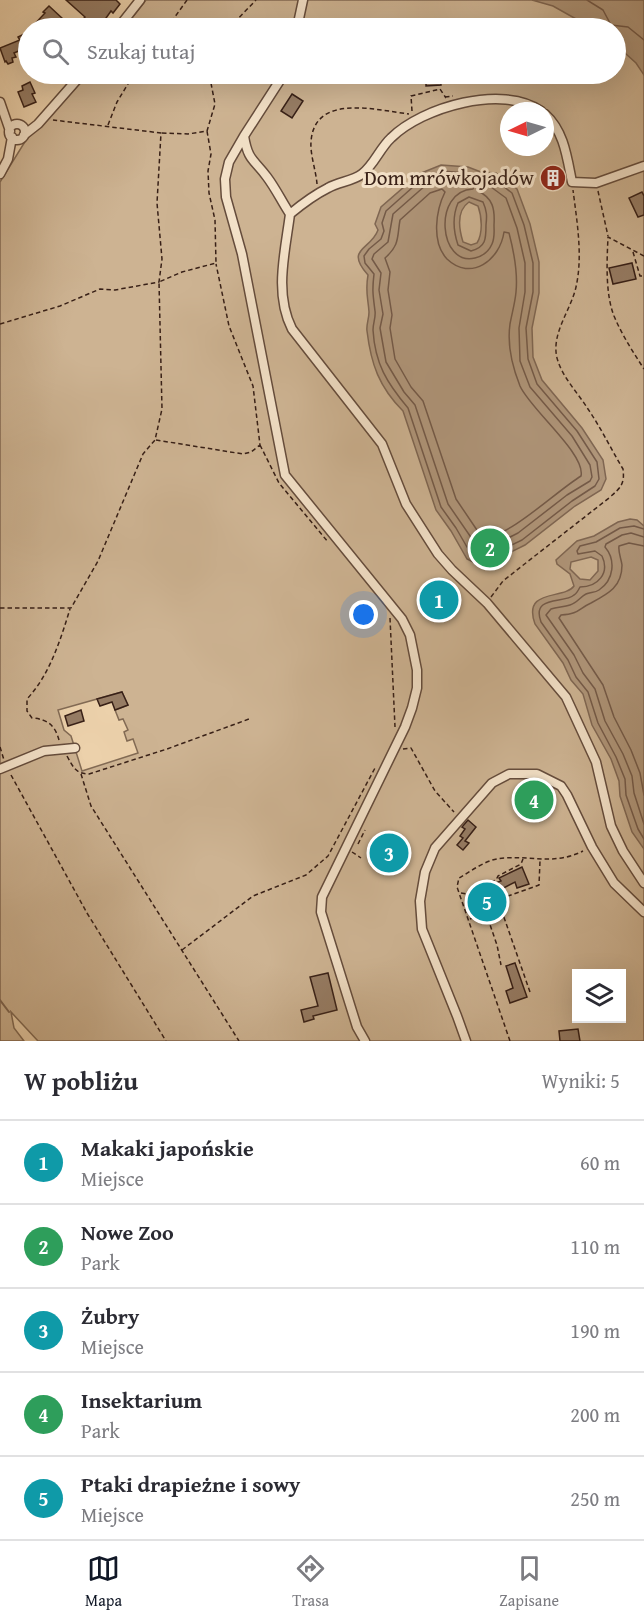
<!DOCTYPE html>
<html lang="pl">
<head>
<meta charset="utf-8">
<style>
  :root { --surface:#fff; --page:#f2f2f3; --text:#2b2b33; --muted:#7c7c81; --line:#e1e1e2; --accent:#111827 }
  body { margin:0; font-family:"Gentium Book Plus",serif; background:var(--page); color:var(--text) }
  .controls { position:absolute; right:18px; bottom:18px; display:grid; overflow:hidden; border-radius:0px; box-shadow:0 6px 24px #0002 }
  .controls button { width:54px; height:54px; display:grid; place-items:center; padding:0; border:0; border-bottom:2px solid var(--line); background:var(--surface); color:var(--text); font:30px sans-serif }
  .compass { position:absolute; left:500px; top:102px; width:54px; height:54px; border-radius:50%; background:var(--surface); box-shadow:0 6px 24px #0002; rotate:265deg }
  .you { position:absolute; left:364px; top:615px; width:21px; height:21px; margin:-15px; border:4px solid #fff; border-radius:50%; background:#1a73e8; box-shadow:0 0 0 9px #1a73e833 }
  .badge { display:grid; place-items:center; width:39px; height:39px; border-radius:50%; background:var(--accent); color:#fff; font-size:20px; font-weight:700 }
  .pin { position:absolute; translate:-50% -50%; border:3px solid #fff; box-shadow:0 2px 6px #0006 }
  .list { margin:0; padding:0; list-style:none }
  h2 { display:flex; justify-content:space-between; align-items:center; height:78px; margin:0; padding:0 24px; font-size:26px }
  h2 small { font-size:20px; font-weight:400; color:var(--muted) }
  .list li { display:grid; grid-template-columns:39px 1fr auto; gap:18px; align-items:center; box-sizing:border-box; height:84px; padding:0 24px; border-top:2px solid var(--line) }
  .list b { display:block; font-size:22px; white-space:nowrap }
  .list p { margin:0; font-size:20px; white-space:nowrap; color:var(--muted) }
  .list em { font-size:20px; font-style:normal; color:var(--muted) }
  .icon { flex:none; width:33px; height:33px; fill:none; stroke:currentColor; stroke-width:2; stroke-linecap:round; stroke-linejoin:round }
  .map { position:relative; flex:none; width:644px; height:1041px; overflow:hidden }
  .search { position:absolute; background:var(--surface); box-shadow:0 6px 24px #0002; left:18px; right:18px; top:18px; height:66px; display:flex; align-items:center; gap:15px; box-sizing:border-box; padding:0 21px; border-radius:33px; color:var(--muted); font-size:22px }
  .sheet { height:498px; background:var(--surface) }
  nav { display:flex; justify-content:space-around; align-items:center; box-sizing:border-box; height:84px; border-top:2px solid var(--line); background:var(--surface); font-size:16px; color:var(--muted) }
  nav a { display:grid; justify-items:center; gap:3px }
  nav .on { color:var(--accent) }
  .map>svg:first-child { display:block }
</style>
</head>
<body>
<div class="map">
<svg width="644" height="1041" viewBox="0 0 644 1041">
  <rect width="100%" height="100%" fill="#ecd1ab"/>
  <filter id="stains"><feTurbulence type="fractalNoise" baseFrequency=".00333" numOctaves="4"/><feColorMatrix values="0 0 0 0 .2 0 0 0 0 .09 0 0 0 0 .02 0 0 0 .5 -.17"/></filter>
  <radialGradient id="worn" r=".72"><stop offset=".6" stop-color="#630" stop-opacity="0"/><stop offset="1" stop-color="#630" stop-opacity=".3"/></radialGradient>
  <path fill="#cdb392" stroke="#826a54" stroke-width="1.5" fill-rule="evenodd" d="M146,0h498v1041h-606l-27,-29 3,16 10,13h-24v-859l26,-42 60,-66h530v-46h-492zM509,111h36v36h-36zM122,692l6,13 -13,5 4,10 4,-1 5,11 -4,2 3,9 6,-2 5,14 -56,18 -11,-35 -7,-6 -6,-20zM576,974h46v44h-46z"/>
  <path fill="#af9579" stroke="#7f6652" stroke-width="1.5" fill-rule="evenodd" d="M532,0h112v75l-8,-12 -20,-18v-17h-24l-39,-22z
    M441,165l27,2 13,5 15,1 21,16 13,35 9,38v31l-7,35 1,29 9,23 40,48 21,32 3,19 -5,11 -26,16 -50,39 -28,14 -22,4 -8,-4 -16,-28 -15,-21 -33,-99c-24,-24 -32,-47 -36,-80 -1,-6 2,-12 2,-19 -1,-15 -4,-20 -1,-37 -24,-27 3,-25 10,-45l-3,-6 6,-17 38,-33zM469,202l9,4c4,11 5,27 -1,37l-6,2 -8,-3c-4,-13 -7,-31 6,-40z
    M630,519l7,1 7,6v323l-12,-17 -12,-36 -1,-15 -8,-22 -19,-34 -9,-31 -12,-14 -8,-17 -28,-39c-13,-36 29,-24 39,-38l-4,-12 -13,-10 -1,-4 21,-19 17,-5 24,-14zM591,557l7,3v11l-8,9 -10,-1 -10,-10 1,-7z"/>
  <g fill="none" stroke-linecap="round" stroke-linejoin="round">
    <path stroke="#745a48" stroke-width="1.5" d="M587,0l16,10 8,15 17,2 16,13
      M442,171l24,2 14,5 14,1 18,14 12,32 9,38v29l-7,36 2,31 9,25 40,47 20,31 2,17 -4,7 -23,15 -50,39 -27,13 -20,3 -4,-2 -15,-26 -15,-21 -33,-99c-21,-25 -33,-44 -35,-78 0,-7 3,-13 2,-19 -2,-16 -3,-20 -1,-37l-9,-11 -1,-7 5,-7 12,-10 3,-8 -2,-8 4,-12 36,-32z
      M444,179l20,1 11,5 -2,4c-41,2 -34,78 2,69 8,-2 14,-7 17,-14 3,-7 2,-12 2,-19 1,-16 -1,-27 -16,-34l-1,-4h14l15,11 11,30 8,35v29l-6,36 1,33 10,26 42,49 18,29 2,12 -2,4 -23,14 -49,38 -25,13 -14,3 -31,-45 -33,-99 -11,-13 -18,-30 -6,-34 3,-14 -4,-24 2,-17 -9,-14 2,-5 14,-12 5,-28 33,-29z
      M442,189l3,3c-9,18 -14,50 2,67 24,23 53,1 57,-27l5,1c5,19 9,39 7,59 -1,11 -4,21 -6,32 -3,21 2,42 10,62 10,23 66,68 61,90 -27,17 -68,58 -98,63l-27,-40 -33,-98 -12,-14 -16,-28 -5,-31 2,-13 -4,-25 2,-18 -5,-14c15,-13 12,-21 15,-38l30,-27z
      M469,197l14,5c4,9 4,14 3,23 0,14 0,22 -15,26l-13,-6c-5,-15 -6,-28 0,-42z
      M644,529l-10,-3 -14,2 -24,14 -16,4 -3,5 1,3 17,-3 7,5c8,17 -4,31 -22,31 -1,2 -4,7 -6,8 -10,9 -43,0 -33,27l27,38 8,17 12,15 10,31 18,34 9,22 1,16 12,34 6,10
      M644,537l-13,-4 -9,2 -16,9 -1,3c11,13 9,33 -6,43 -4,3 -9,2 -13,4 -6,3 -9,9 -16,11 -6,2 -13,2 -19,4l-5,6 28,40 9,18 12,16 10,32 18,33 9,22 2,17 10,31
      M644,546l-15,-3 -10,3c-1,6 2,12 3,19 0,22 -14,29 -31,38 -13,6 -12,11 -30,12l-2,3 44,67 11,32 17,33 9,23 4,22"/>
    <path stroke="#7f6652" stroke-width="2" d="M0,1000l9,12"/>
  </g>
  <path fill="#967c64" stroke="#382017" stroke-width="1.5" d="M66,0h50l4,4 -7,9 -2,-2 -12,17h-17l-4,-3 7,-8z
    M49,6l14,13 -3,3 3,2 -4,4h-28l14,-15 -2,-1z
    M28,32v15l-14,6 2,4 -4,1 1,4 -5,2 -2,-3 -1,1 -5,-14 20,-8 -2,-3z
    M426,74h14l1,11 -15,1z
    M30,82l5,11 -3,1 4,8 -12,5 -6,-15 5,-2 -1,-4z
    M292,94l11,7 -11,17 -11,-7z
    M559,169l3,14 -15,3 -3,-13z
    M642,192l2,4v19l-6,2 -9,-19z
    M632,263l4,16 -23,5 -4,-16z
    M122,692l6,13 -13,5 -3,-8 -12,4 -3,-7z
    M81,710l3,11 -16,5 -3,-10z
    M533,786l16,13 -13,16 -16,-13z
    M468,820l8,7 -11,14 4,2 -6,7 -6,-5 6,-7 -3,-2 5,-7 -3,-2z
    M522,867l7,17 -12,4 -2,-6 -23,12 -4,-8 13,-5 -2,-3z
    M488,889l11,30 -8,2 -4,-13 -4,1 -6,-16z
    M515,963l12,34 -17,6 -4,-12 7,-3 -7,-22z
    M328,973l9,37 -24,6 1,3 -10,3 -3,-12 17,-4 -8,-29z
    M578,1029l2,12h-20l-1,-10z"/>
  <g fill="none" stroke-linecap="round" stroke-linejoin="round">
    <g stroke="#654c3c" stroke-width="11">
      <path id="street" d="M118,28l22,-28
        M297,28l6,-28
        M0,102l10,29
        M541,111c-38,-27 -119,-4 -150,27 -11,10 -17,27 -29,36 -9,7 -24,8 -34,14 -14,7 -26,16 -38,26 -5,39 -16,79 2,115l90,115 24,60 32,50 14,16 35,33 79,94 30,65 15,64 12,25 21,32
        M545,114c19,17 22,43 27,68l24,1 48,-17
        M9 132a8 8 0 1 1 16 0a8 8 0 1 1-16 0Z
        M24,135l14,-11 44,-50
        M244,136l40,-62
        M0,174l8,-15 4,-22
        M290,214c-8,-12 -14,-25 -23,-37 -13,-18 -19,-16 -23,-41l-15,26 -4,17 1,18 16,57 43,221 117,144 8,16 7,35v18l-5,20 -7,19 -83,170 -1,15 36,115 8,14
        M0,769l44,-18 31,-3
        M466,1041l-9,-25 -35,-87 -2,-28 5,-29 10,-24 57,-65 17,-9h28l24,12 6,9 25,52 22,36 30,29"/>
    </g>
    <path stroke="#382017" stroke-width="1.5" stroke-dasharray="4.5 3" stroke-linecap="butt" d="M167,28l20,-28
      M229,28l27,-28
      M445,97l8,-1
      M412,111l-1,-15 29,-7 6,9
      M108,125l9,-23 17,-28
      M162,133l26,1 19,-3 8,-27 -5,-26 1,-4
      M561,168l-18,4 4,16 17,-4
      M317,184c-1,-13 -7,-30 -6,-42 3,-49 65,-32 98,-28
      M598,191l10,45
      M633,252l7,24h4
      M644,256l-36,-19c-1,23 -3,56 6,79 8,19 19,36 30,53
      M0,324l60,-18 40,-17 15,1 44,-8 3,-23 -5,-56 4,-70 -108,-13
      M156,440l87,14 8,-2 9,-7 -7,-59 -24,-60 -13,-62
      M260,445l19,38 49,59
      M491,597l12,-16 19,-15 87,-68c11,-10 16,-13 14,-29 -12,-20 -22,-41 -35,-60 -10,-16 -26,-32 -31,-51 -6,-25 14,-48 19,-71 7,-31 1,-65 -3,-97
      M0,608h71l27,-47 45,-107 12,-14 7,-31 -3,-127 23,-10 34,-9 -1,-43 -6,-27 -1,-22 3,-17 -4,-23
      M390,618l5,109
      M59,740c-4,-15 -12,-21 -27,-22l-5,-7v-12c23,-25 33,-58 43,-90
      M0,747l4,13
      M403,749l8,-1 24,43 19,21
      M67,756c6,11 9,18 22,18l78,-25 82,-30
      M81,774l10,32 148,235
      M11,775l76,138 79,128
      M531,782l-2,3 17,14 11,-2
      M528,786l-10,13 17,14 11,-14
      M358,844l7,-14
      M352,852l9,6
      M461,893l13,2 8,19
      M474,895l1,-3 8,-3 3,-5 10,-4 2,-4 23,-12 2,-5
      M470,919l16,-6 11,32 4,20
      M182,950l71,-54 53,-21 22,-19 47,-88
      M530,992l-31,-89 9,-7 31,-11 1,-24
      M510,1041l-53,-154 2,-9c14,-8 29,-20 46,-20 29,-2 50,7 78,-7"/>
    <use href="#street" stroke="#f3e1c8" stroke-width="8"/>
  </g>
  <defs>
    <g id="building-disc" transform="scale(1.35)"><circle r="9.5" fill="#8f2418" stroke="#f3e1c8"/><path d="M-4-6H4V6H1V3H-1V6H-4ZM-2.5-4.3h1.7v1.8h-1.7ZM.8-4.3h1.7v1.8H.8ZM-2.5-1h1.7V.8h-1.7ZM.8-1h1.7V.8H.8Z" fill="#fff"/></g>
  </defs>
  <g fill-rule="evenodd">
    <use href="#building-disc" x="553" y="178"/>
  </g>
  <g text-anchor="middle" stroke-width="6" stroke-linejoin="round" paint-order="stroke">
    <g font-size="21" fill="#382017" stroke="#f3e1c8" text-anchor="end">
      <text x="534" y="185">Dom mrówkojadów</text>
    </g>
  </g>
  <rect width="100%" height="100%" filter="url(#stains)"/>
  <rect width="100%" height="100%" fill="url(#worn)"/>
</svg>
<div class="controls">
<button><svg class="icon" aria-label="layers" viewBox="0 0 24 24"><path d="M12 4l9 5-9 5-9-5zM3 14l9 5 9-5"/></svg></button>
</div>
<svg class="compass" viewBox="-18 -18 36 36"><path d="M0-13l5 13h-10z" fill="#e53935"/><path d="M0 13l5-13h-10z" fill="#7c7c81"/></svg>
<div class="you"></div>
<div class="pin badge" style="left:439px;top:600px;background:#0f9aa8">1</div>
<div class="pin badge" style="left:490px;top:548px;background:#2e9e5b">2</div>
<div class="pin badge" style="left:389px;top:853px;background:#0f9aa8">3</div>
<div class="pin badge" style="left:534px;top:800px;background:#2e9e5b">4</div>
<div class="pin badge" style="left:487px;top:902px;background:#0f9aa8">5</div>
<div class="search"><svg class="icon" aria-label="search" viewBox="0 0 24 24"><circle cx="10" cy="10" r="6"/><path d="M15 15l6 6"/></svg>Szukaj tutaj</div>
</div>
<section class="sheet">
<h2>W pobliżu<small>Wyniki: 5</small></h2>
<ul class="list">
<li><span class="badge" style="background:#0f9aa8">1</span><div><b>Makaki japońskie</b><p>Miejsce</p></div><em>60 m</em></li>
<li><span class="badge" style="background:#2e9e5b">2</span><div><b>Nowe Zoo</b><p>Park</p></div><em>110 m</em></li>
<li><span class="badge" style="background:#0f9aa8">3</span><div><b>Żubry</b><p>Miejsce</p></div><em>190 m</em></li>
<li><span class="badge" style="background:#2e9e5b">4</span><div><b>Insektarium</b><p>Park</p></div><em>200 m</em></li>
<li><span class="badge" style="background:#0f9aa8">5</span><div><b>Ptaki drapieżne i sowy</b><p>Miejsce</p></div><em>250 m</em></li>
</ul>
</section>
<nav>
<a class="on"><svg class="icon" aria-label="map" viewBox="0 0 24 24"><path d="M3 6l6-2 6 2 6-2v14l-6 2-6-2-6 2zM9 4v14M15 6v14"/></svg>Mapa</a>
<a><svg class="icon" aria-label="directions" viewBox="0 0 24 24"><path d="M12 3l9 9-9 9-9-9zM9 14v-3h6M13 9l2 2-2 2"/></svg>Trasa</a>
<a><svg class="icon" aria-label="saved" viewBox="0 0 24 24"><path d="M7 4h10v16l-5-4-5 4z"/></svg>Zapisane</a>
</nav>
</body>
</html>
